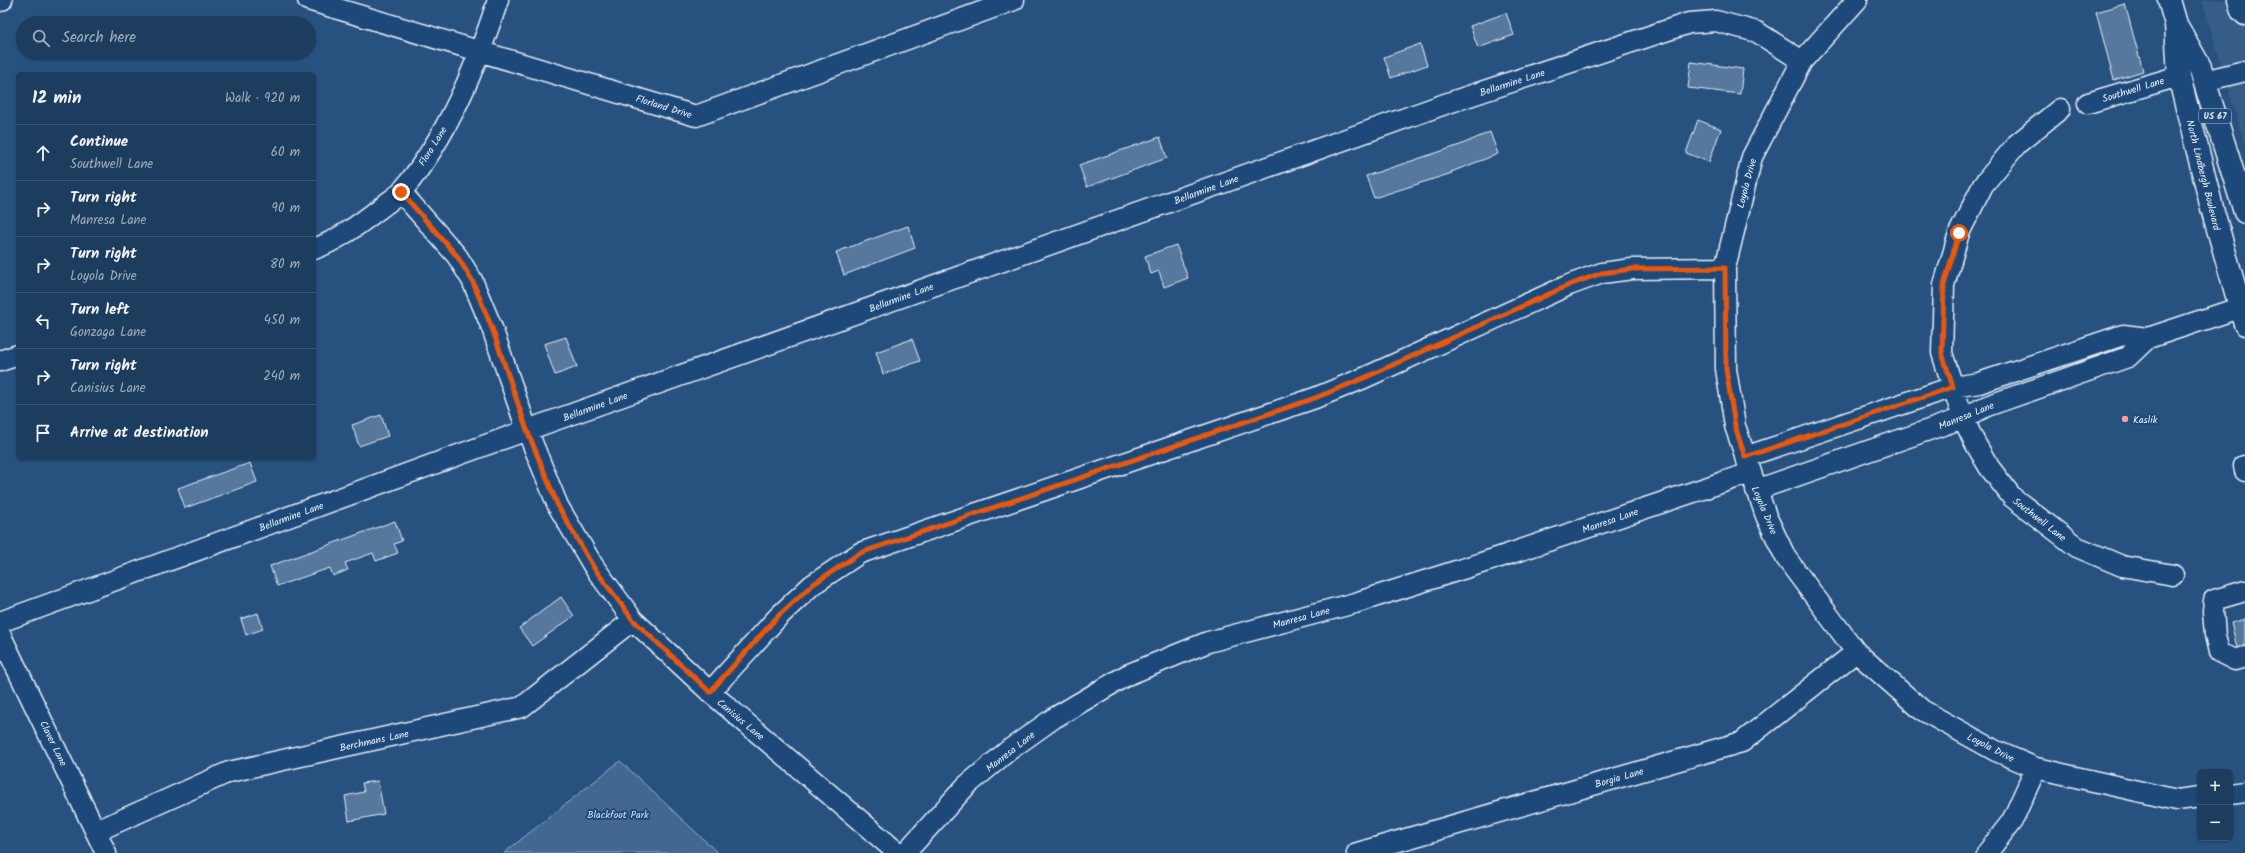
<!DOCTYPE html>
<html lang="en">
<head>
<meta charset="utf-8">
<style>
  :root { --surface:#1d3d5f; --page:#2a4868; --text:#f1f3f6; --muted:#a0aebd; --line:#3b5674 }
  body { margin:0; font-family:Kalam,sans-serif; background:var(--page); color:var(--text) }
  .controls { position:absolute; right:12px; bottom:12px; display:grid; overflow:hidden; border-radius:6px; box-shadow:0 1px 3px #0004 }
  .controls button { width:36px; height:36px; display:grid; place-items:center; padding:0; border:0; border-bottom:1px solid var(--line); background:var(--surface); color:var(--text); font:20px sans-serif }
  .stop { position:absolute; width:12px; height:12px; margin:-9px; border:3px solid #ea580c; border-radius:50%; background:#fff }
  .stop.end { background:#ea580c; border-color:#fff; box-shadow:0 1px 4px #0008 }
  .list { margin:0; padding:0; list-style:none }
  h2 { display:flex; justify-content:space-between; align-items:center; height:52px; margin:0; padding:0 16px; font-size:17px }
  h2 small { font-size:13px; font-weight:400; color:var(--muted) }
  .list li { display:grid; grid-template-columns:26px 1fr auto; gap:12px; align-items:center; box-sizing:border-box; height:56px; padding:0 16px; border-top:1px solid var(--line) }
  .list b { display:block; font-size:15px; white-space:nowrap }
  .list p { margin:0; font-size:13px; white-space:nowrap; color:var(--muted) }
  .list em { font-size:13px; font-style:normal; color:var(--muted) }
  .icon { flex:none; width:22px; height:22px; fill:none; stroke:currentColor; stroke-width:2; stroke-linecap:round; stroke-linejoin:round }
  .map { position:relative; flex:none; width:2245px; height:853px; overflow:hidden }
  .search { position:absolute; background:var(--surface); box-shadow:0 1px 3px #0004; left:16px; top:16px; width:300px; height:44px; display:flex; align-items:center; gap:10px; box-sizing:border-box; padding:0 14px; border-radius:22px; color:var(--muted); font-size:15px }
  .panel { position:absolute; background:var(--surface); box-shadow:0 1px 3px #0004; left:16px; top:72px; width:300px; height:388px; border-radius:6px }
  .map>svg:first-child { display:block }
</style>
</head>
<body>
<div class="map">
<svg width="2245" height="853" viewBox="0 0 2245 853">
  <rect width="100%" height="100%" fill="#27517f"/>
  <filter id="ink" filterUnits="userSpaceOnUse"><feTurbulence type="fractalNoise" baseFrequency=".025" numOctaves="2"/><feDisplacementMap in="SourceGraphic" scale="8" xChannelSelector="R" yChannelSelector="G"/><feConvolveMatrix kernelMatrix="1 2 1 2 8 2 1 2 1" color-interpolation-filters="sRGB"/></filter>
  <g filter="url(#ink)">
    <path fill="#355d88" d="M2202,0h43v145z"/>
    <path fill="#436891" stroke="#96acc4" d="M620,761l98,92h-214z"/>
    <path fill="#57789d" stroke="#e8f1f8" d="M2125,4l18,67 -29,9 -18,-68z
      M1506,13l8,22 -36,13 -8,-22z
      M1420,44l7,21 -36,13 -7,-21z
      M1691,62l52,7 -3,25 -52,-6z
      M1698,120l23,9 -12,33 -23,-9z
      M1490,132l8,22 -47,18 1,1 -78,25 -8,-22 94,-31z
      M1160,137l7,21 -80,29 -8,-22z
      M908,226l7,22 -71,27 -8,-23z
      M1176,245l12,33 -24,9 -5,-16 -8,3 -6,-18z
      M566,337l11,30 -22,8 -11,-31z
      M912,339l8,22 -37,13 -7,-22z
      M381,415l7,21 -29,10 -7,-21z
      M250,463l7,19 -72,26 -7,-20z
      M395,521l7,20 -8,3 4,9 -22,8 -3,-8 -28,10 3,7 -15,6 -3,-8 -53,18 -7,-20z
      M561,597l13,19 -42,30 -13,-18z
      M258,613l5,16 -17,6 -5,-16z
      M2245,619v27l-8,1 -6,-24z
      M378,781l6,33 -35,7 -4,-25 19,-4 -2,-9z"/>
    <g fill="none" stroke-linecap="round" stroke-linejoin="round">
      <g stroke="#e8f1f8" stroke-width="23">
        <path id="minor" d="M308,0l388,116 318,-116
          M1857,0l-55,61 -50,96 -27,111 1,101 9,57 31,90 20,42 70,94 66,58 74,41 40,17 141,32 23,-3
          M2238,0l3,11 4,4
          M0,1l2,-1
          M2204,81l41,-10
          M2088,103l91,-27
          M2060,109l-43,35 -34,41 -24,48 -15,52 -2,68 21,65 12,25 14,24 23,30 65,50 45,19 51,9
          M401,192l56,64 15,24 20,48 35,102 31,76 36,61 39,53 77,72 188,161
          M314,249c25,-9 48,-27 69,-43 6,-5 14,-9 19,-15 46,-55 74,-124 96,-191
          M0,361l18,-6
          M1745,457l208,-70 26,-4 144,-48 25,3 97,-32
          M2244,466l1,5
          M1756,490l207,-72 24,-12 141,-49 20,-19
          M2245,591l-31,9 -1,11 2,24 4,17 16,8 10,-3
          M0,622l527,-192 918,-326 244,-81 27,-2 41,11 45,29
          M0,634l106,219
          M710,692l69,-76 33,-31 48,-32 455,-155 49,-20 205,-93 33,-12 30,-4 93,-1
          M2230,794l15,-2
          M97,831l132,-59 293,-65 111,-87
          M905,853l61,-67 43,-36 45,-32 73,-43 81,-33 147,-39 139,-44 256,-86
          M1357,853l385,-111 114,-90
          M1987,853l25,-32 24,-53"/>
      </g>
      <g stroke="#e8f1f8" stroke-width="25">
        <path id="major" d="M2169,0l7,24 3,52 33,132 33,116
          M2178,28l22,39 45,145"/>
      </g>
      <use href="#minor" stroke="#1f4a7a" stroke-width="20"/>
      <use href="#major" stroke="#1f4a7a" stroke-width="22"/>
    </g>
  </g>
  <g fill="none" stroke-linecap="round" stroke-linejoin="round" filter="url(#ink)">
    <path stroke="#ea580c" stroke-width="5" d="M401,192l56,64 15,24 20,48 35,102 31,76 36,62 39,52 77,72 68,-76 34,-31 48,-32 455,-155 49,-20 205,-93 33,-12 30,-4 93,-1 1,101 9,57 10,31 208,-70 -11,-34 2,-68 15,-52"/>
  </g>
  <circle fill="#ff9aa2" stroke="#1f4a7a" stroke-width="1.5" cx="2125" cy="419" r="4"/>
  <g text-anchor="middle" stroke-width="4" stroke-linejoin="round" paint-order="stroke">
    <rect fill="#1f4a7a" stroke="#acbfd2" stroke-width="1" x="2199" y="109" width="32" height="14" rx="3"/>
    <g font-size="9" font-weight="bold" fill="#e8f1f8">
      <text x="2215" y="119">US 67</text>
    </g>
    <g font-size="10" fill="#e8f1f8" stroke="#1f4a7a">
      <text transform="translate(1512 82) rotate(-18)" y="4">Bellarmine Lane</text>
      <text transform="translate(2133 89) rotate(-17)" y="4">Southwell Lane</text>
      <text transform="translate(664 106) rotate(17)" y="4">Florland Drive</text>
      <text transform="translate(432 146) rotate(-58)" y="4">Flora Lane</text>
      <text transform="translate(2204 175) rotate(76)" y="4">North Lindbergh Boulevard</text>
      <text transform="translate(1746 183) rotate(-75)" y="4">Loyola Drive</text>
      <text transform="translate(1206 189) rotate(-20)" y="4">Bellarmine Lane</text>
      <text transform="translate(901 297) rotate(-20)" y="4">Bellarmine Lane</text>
      <text transform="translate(595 406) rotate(-20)" y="4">Bellarmine Lane</text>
      <text transform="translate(1966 415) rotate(-22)" y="4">Manresa Lane</text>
      <text transform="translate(1765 510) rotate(67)" y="4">Loyola Drive</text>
      <text transform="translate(291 516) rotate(-20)" y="4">Bellarmine Lane</text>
      <text transform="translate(2040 519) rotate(38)" y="4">Southwell Lane</text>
      <text transform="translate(1610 520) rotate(-19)" y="4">Manresa Lane</text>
      <text transform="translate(1301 617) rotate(-15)" y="4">Manresa Lane</text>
      <text transform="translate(741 719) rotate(40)" y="4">Canisius Lane</text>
      <text transform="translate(374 740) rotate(-12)" y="4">Berchmans Lane</text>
      <text transform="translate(54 743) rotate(64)" y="4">Claver Lane</text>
      <text transform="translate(1991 747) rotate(27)" y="4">Loyola Drive</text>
      <text transform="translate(1010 751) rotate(-38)" y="4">Manresa Lane</text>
      <text transform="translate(1619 777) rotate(-16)" y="4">Borgia Lane</text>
    </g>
    <g font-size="10" fill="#e8f1f8" stroke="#1f4a7a" text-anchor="start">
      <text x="2133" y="423">Kaslik</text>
    </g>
    <g font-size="10" fill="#d8e3ee" stroke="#1f4a7a">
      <text x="618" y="818">Blackfoot Park</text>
    </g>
  </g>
</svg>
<div class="controls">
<button>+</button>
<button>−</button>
</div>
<div class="stop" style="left:1959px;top:233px"></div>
<div class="stop end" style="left:401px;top:192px"></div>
<div class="search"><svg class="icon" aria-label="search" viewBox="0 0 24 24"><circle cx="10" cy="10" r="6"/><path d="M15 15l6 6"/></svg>Search here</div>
<section class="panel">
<h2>12 min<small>Walk · 920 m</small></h2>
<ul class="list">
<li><svg class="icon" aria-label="ahead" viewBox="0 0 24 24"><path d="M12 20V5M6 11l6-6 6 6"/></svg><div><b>Continue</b><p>Southwell Lane</p></div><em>60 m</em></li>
<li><svg class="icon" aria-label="right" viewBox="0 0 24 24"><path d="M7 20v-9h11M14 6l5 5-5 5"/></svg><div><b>Turn right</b><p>Manresa Lane</p></div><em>90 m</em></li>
<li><svg class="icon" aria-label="right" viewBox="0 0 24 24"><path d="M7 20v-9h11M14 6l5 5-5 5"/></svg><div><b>Turn right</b><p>Loyola Drive</p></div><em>80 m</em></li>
<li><svg class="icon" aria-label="left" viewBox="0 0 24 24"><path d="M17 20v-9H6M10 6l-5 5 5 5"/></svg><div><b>Turn left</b><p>Gonzaga Lane</p></div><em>450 m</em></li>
<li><svg class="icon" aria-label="right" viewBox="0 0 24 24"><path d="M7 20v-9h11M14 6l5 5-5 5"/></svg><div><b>Turn right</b><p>Canisius Lane</p></div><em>240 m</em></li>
<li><svg class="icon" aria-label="arrive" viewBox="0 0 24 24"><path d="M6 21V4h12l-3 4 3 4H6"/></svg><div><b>Arrive at destination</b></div></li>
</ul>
</section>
</div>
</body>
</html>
